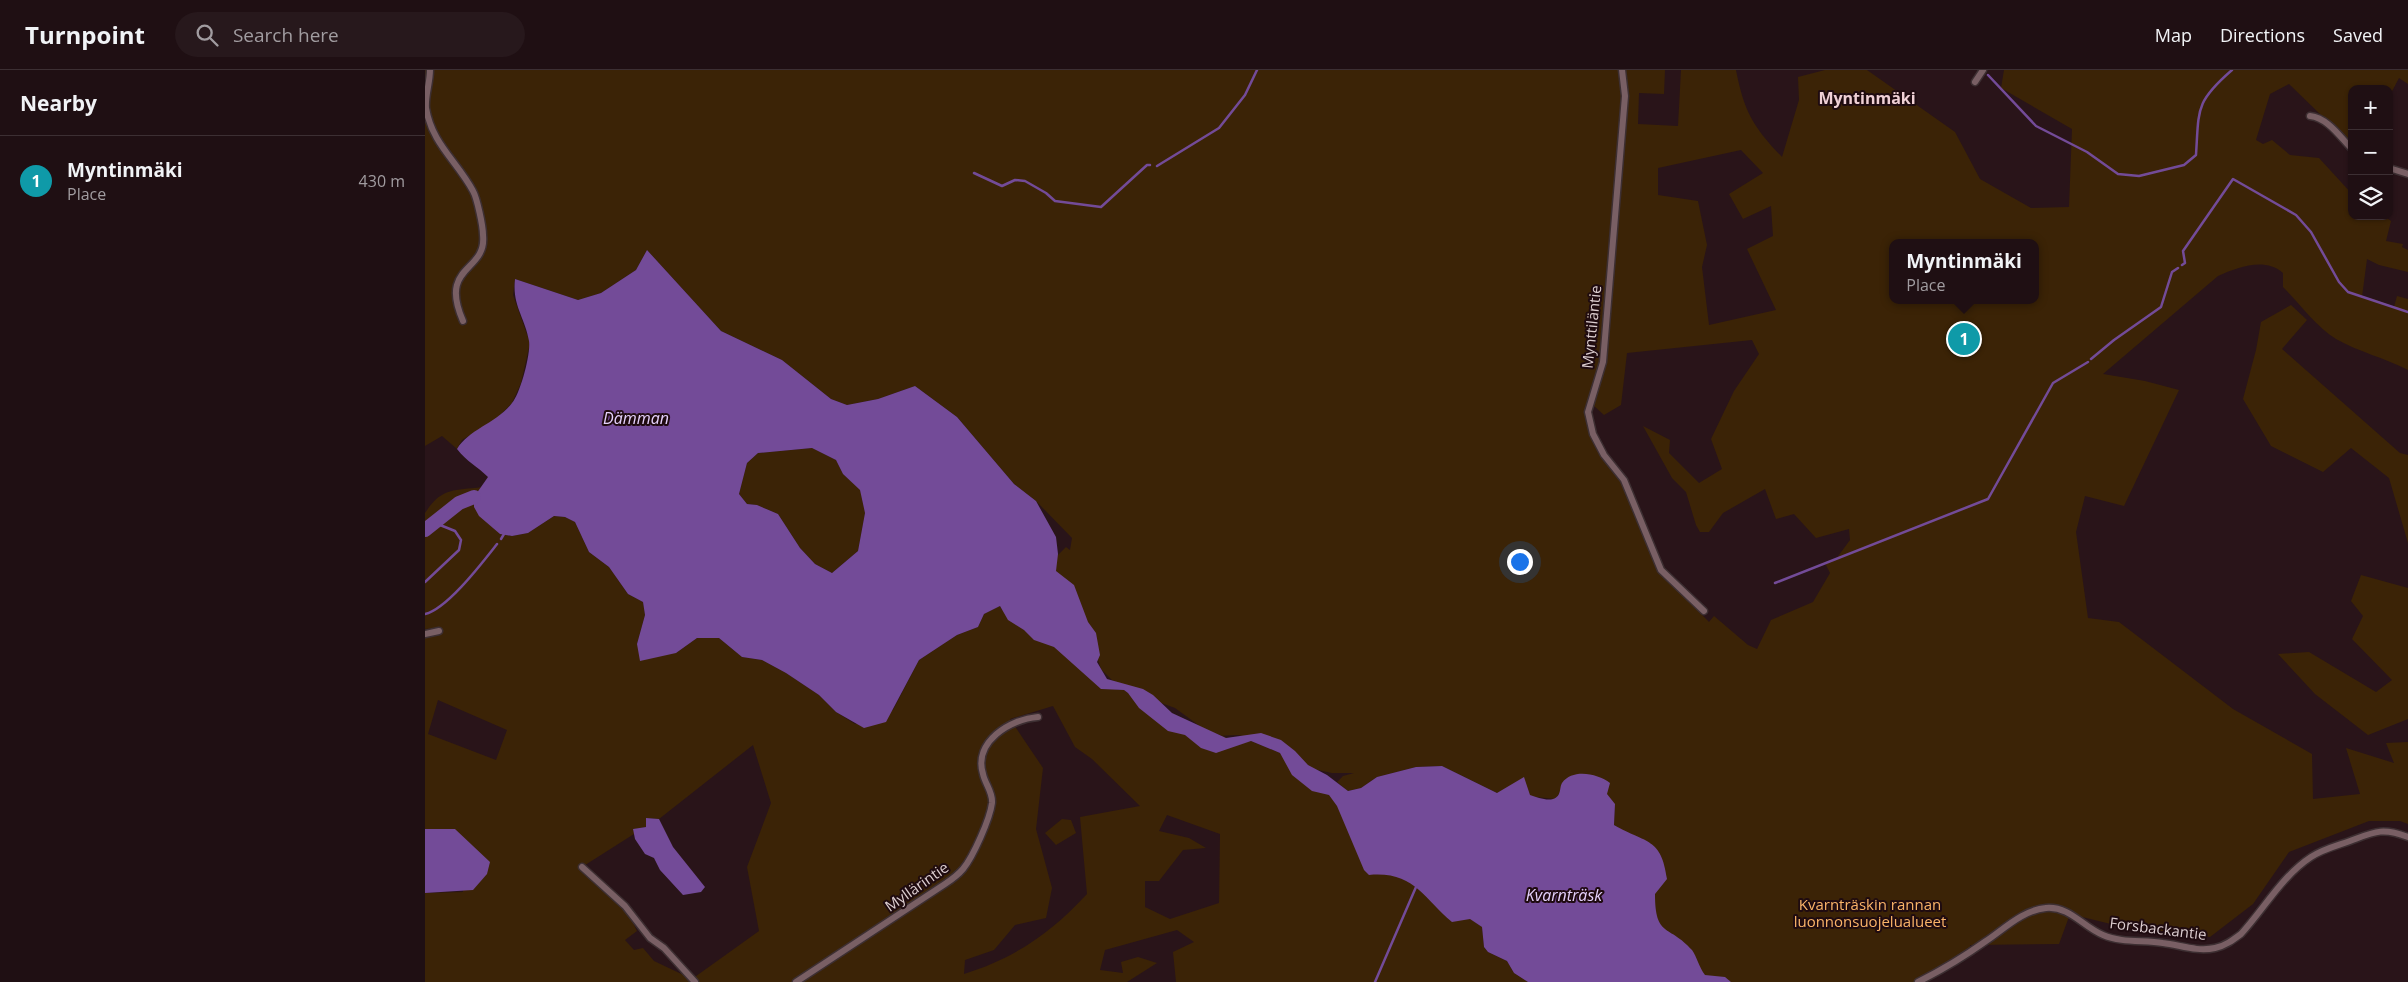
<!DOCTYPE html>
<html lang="en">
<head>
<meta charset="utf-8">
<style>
  :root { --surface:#1f0f13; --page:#27181c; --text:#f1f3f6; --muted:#a19ca0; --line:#3c2f33; --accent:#2563eb }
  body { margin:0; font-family:"Open Sans",sans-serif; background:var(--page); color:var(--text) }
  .controls { position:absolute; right:15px; top:15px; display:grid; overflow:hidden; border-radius:10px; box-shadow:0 1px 4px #0004 }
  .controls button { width:45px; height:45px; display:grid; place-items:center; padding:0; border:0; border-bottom:1px solid var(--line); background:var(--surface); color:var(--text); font:25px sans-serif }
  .you { position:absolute; left:1094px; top:491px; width:18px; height:18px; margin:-12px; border:4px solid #fff; border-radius:50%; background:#1a73e8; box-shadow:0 0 0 8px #1a73e833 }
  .badge { display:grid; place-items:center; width:32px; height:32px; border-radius:50%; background:var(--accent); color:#fff; font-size:16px; font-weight:700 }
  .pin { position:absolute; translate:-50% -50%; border:2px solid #fff; box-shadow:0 1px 5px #0006 }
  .popup { position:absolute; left:1464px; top:169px; width:150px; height:65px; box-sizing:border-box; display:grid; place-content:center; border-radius:10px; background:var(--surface); filter:drop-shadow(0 1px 4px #0005); font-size:16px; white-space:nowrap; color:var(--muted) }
  .popup b { font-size:19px; color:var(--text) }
  .popup::after { content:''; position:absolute; left:50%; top:100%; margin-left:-10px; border:10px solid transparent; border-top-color:var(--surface) }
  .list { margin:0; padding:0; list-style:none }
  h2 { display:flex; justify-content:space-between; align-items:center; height:65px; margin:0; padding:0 20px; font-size:21px }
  h2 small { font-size:16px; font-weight:400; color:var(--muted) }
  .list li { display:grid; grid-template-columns:32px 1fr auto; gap:15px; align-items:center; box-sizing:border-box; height:90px; padding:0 20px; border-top:1px solid var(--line) }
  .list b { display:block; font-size:19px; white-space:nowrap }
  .list p { margin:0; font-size:16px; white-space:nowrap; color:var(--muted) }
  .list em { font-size:16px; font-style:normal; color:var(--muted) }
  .icon { flex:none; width:28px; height:28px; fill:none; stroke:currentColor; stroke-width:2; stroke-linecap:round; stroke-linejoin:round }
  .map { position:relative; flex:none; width:1983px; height:912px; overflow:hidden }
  header { display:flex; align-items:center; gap:30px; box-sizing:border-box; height:70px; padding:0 25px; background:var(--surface); border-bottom:1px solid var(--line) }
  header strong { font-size:24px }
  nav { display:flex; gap:28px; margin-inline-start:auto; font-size:18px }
  .search { width:350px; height:45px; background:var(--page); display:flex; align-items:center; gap:12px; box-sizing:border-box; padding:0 18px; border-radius:28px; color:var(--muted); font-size:19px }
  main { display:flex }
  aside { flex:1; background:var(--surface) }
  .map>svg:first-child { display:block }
</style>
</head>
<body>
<header>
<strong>Turnpoint</strong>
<div class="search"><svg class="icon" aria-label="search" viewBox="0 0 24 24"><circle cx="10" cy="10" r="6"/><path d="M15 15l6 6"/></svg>Search here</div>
<nav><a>Map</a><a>Directions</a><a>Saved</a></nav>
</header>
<main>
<aside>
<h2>Nearby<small></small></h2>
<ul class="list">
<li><span class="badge" style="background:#0f9aa8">1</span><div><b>Myntinmäki</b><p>Place</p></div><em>430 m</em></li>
</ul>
</aside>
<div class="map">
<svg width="1983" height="912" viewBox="0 0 1983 912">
  <rect width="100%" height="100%" fill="#291419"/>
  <path fill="#3b2306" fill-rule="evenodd" d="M0,0h1194l4,29 -22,262 -16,50 5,22 14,26 18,23 36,88 51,52 5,-6 34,29 9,4 14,-29 42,-18 17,-29 -5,-10 11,-4 14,-19 -1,-11 -33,9 -22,-24 -18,5 -11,-30 -42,24 -14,19h-9l-4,-7 -10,-33 -14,-14 -29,-52 27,14 -1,13 30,30 23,-14 -11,-30 23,-48 25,-37 -7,-14 -125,13 -6,52 -17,10 -10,-9 12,-43 20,-242 2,-24 -4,-27h41l-1,24 -25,-1 -1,31 40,2 3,-56h55c8,41 17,57 46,87l17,-57 -1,-23 27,-7h42l88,62 25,47 51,29 38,-1 3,-78 -71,-41 3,-18h404v14l-9,-6 -10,19v-8h-37v56l-63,-61 -19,10 -14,46 7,4 9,-4 18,15 29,3 33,36v22h32l7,5 -5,20 17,3 -1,3 6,3v22l-29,-7 -12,-6 -5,38 12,2 20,8 3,-11 11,3v71c-23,-12 -49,-18 -72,-31 -20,-12 -36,-35 -53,-52v-14c-18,-16 -45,-6 -65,3l-115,98 42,7 34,9 -55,116 -39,-10 -9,36 12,86 31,4 114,87 79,45 1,45 47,-5 -14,-46 48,15 -8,-20 22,-1v82l-8,-3h-31l-80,31 -36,52 -43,33 -91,-11 -49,-12 -11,30 -89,1 1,8 -51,29h-307l42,-69v-19l-28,-61 -13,-8 1,-21 -54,-20v8l-6,7 -58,-6 -55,-27 -26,1 -39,10 -16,11 -13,3 -11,-9 6,-6 11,-3h-22l-19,-4 -35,-26 -40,-8 -21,1 -16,-9 -26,-19 -22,-8 -41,-20 -11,-11 -8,-25 -59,-65 32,-32 4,3 2,-12 -36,-37 -22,-17 -57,-67 -42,-31 -37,13 -31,6 -16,-6 -49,-39 -61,-29 -74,-81 -11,20 -35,23 -23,7 -63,-21 -2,16 17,48 -9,40 -9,20 -17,17 -33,20 -5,9 -15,-13 -17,10zM1316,80l22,23 -34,21 14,25 28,-13 2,30 -26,13 29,61 -67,15 -7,-58 5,-22 -9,-44 -40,-6v-27zM1468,173h142v57h-142z
    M1866,235l16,15 -25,29 118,104 8,2v88l-19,-65 -38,-30 -28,24 -52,-26 -28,-47 13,-49 5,-28z
    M387,378l24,12 7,14 17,15 5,24 -7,38 -26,22 -17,-9 -15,-16 -22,-34 -21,-9 -10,-1 -8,-10 8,-31 11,-10z
    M57,417l-8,10 26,37 12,2 16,-3 26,-17 11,1 10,5 14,30 20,15 19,27 15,8 2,13 -8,29 39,9 21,-15h22l23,19 20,3 24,13 33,22 17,17 19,12 38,-14 26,-50 38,-25 21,-8 6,-13 16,-8 2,4 17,-16 74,86 25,10h6l37,23 80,30 10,-2 29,12 8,12 42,29 61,78 39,18 52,37 2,20 4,5 19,9 7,12 14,9h-352l-3,-30 21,-10 -17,-12 -72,20 -5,20 23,3 -2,-11 17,-5 19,6 -30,19h-702v-89l38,-1 -8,-63h-30v-192l10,-2 4,-7 -14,1v-116c17,-26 28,-22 57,-26zM13,630l69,30 -11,30 -68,-26zM628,636l22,41 17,12 48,47 -60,11 7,77c-36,39 -72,64 -123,80l1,-14 29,-10 21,-25 31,-7 6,-30 -16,-59 7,-61 -33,-49zM328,675l18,58 -24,64 12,64 -67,48 -38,-18 -11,-13 -9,2 -9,-10 12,-9 -12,-25 -43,-39 52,-33v-5l12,-2 1,-9 12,1zM742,745l53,19 -1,69 -49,16 -25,-12v-26h14l24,-31 23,-2 -17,-10 -30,-7z
    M1936,505l47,13v131l-40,16 -53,-41 -37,-40 31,-2 67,40 16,-12 -40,-41 11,-23 -12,-15z
    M637,749l9,1 5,13 -20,12 -11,-12z"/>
  <path fill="#734b98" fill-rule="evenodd" d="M222,180l74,81 61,29 49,39 16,6 31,-6 37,-13 42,31 57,67 22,17 20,36 2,17 -2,17 18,14 14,37 8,11 4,22 -3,7 10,17 36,10 10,6 19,18 54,25 35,-5 20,7 14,11 13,14 19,10 21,16 13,-3 16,-11 39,-10 26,-1 55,27 27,-16 6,18c7,2 16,6 23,4 9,-3 6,-11 9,-16 11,-15 36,-9 48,0l-3,11 8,10 -1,21c33,19 47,12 53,54l-12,15c0,44 14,30 37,56 5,7 7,17 13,25l20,2 6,5h-203l-14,-9 -7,-12 -19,-9 -4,-5 -2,-20 -12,-8 -18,3c-29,-24 -38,-51 -83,-47l-5,-5 -27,-64 -8,-11 -17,-4 -20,-16 -12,-22 -29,-12 -35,12 -15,-5 -16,-13 -17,-4 -29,-23 -11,-15 -4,-3 -23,-1 -47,-42 -20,-7 -10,-10 -16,-10 -8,-14 -16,8 -6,13 -21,8 -38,25 -33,62 -22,6 -28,-16 -17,-17 -33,-22 -24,-13 -20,-3 -23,-19h-22l-21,15 -36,8 -3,-17 8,-29 -2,-13 -15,-8 -19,-27 -20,-15 -14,-30 -10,-5 -11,-1 -26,17 -16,3 -12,-2 -21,-18 -5,-9v-10l14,-20c-11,-11 -21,-15 -31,-28 12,-20 40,-26 55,-46 8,-9 19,-49 17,-62 -4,-24 -17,-35 -14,-62l63,21 23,-7 35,-23zM387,378l24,12 7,14 17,16 5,23 -7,38 -26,22 -17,-9 -15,-16 -22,-34 -21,-9 -10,-1 -8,-10 8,-31 11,-10z
    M221,748l13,1 14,28 32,40 -4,5 -18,3 -23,-25 -6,-12 -9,-4 -10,-15 -2,-10 13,-2z
    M0,759h30l35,33 -3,12 -14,16 -48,3z"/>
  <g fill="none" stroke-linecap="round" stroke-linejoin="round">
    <path stroke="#734b98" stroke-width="2.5" d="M1563,5l48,51 51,26 31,22 21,2 45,-11 12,-10c3,-46 -1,-53 36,-85
      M732,96l62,-38 26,-33 12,-25
      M549,103l28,13 13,-6 10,1 21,12 9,8 46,6 46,-42h3
      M1757,195l3,-2 -2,-12 50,-72 63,36 15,17 28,50 9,10 60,20
      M1666,289l23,-19 47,-33 11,-35 6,-4
      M76,469l3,-5
      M0,512l34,-32 2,-10 -6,-9 -20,-8
      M1350,513l213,-84 65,-116 35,-21
      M0,544c22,-5 57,-51 72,-70
      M950,912l41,-95"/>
    <path stroke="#734b98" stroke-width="14" d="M0,460l34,-27 15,-6"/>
    <g stroke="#3d2f32" stroke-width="9">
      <path id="minor" d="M5,0c0,13 -5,25 -4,38 6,36 31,53 47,83 4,7 10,35 10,44 4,38 -45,29 -20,86
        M1197,0l3,26 -22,266 -15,50 5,22 11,21 20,25 37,90 43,41
        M1550,12l8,-12
        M1885,46c18,2 30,21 42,33
        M1964,98l19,6
        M0,564l14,-3
        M157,797l43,39 25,32 14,10 31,34
        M371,912l149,-98c6,-4 13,-9 18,-15 10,-12 27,-50 29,-66 1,-11 -7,-19 -9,-29 -10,-32 27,-55 55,-57
        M1493,912c24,-12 47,-26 68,-41 18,-12 37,-31 60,-33 24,-2 37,19 57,27 18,8 40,5 60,8 17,2 34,9 52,5 10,-2 18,-8 26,-14 23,-25 41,-58 70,-77 12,-8 25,-11 39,-16 24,-9 32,-14 58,-4"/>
    </g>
    <use href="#minor" stroke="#795f64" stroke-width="6"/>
  </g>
  <g text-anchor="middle" stroke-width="4" stroke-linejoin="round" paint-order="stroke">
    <g font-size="15" fill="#ddced0" stroke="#1f0b10">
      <text transform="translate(1167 257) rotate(-84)" y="5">Mynttiläntie</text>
      <text transform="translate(492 817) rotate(-35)" y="5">Myllärintie</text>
      <text transform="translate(1733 859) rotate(7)" y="5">Forsbackantie</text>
    </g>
    <g font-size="15" fill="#fab368" stroke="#1f0b10">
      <text x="1445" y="840">Kvarnträskin rannan<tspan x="1445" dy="17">luonnonsuojelualueet</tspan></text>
    </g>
    <g font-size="16" font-weight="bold" fill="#efd0d5" stroke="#1f0b10">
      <text x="1442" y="34">Myntinmäki</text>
    </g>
    <g font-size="16" font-style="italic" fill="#e5d1fc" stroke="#1f0b10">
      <text x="211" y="354">Dämman</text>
      <text x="1139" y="831">Kvarnträsk</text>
    </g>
  </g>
</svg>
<div class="controls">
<button>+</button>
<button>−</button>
<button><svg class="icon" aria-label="layers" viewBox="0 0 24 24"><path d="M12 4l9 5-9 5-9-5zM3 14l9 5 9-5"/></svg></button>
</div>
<div class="you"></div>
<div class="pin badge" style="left:1539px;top:269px;background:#0f9aa8">1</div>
<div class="popup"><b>Myntinmäki</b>Place</div>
</div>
</main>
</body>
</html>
